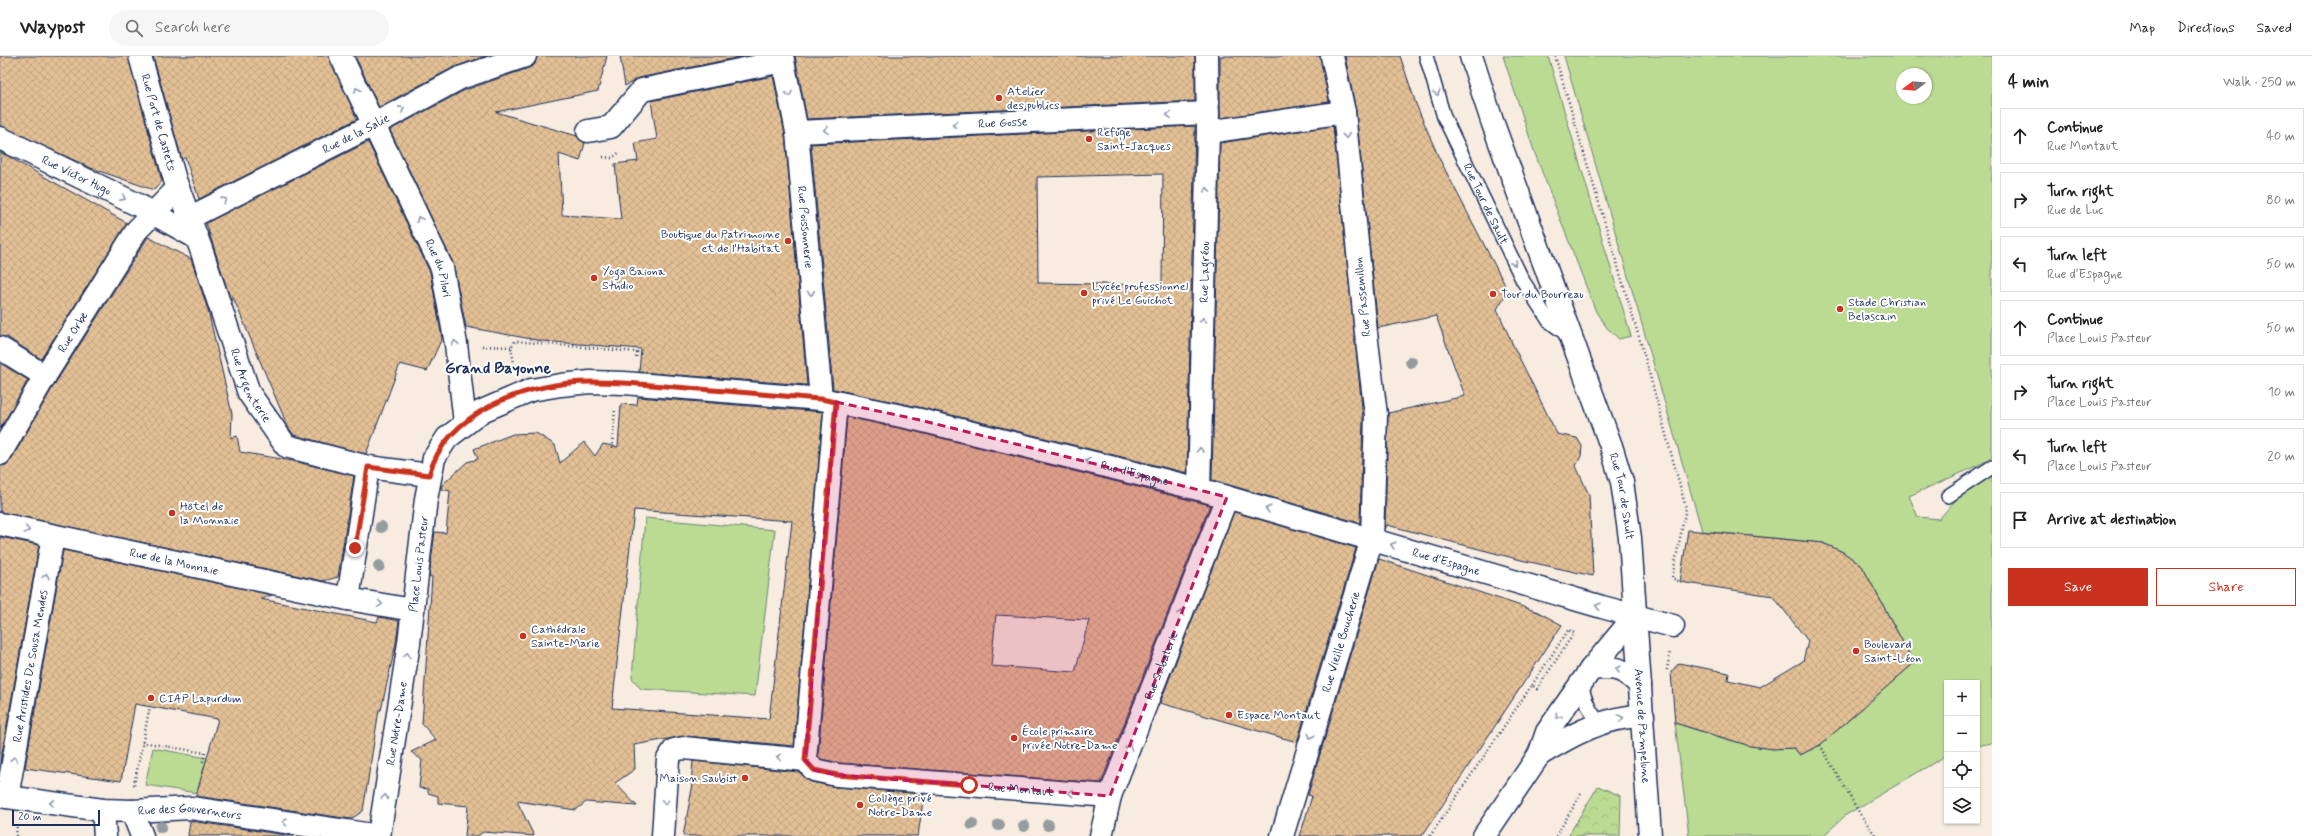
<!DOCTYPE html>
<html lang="en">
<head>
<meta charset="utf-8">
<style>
  :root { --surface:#fff; --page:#f6f6f6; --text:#222; --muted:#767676; --line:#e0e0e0; --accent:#c8321e }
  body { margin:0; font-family:Mynerve,sans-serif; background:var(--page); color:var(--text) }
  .controls { position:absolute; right:12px; bottom:12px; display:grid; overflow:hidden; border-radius:0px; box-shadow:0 1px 3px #0004 }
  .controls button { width:36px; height:36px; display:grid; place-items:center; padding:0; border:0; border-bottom:1px solid var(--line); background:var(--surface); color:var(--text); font:20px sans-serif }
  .compass { position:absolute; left:1896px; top:12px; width:36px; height:36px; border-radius:50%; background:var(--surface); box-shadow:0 1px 3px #0004; rotate:254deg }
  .scale { position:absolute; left:12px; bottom:10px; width:88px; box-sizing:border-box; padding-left:4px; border:2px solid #1b2f5e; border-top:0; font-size:11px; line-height:14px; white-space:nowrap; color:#1b2f5e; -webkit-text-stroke:3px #fff; paint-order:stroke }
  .stop { position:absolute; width:12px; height:12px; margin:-9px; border:3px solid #c8321e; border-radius:50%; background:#fff }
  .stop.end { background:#c8321e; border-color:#fff; box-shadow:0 1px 4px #0008 }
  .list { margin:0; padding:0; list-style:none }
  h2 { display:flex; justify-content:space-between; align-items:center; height:52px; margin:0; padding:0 16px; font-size:17px }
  h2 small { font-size:13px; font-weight:400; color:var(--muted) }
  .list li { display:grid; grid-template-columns:26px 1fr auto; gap:12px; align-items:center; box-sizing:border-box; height:56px; margin:0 8px 8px; padding:0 8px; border:1px solid var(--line); border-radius:0px }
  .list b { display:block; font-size:15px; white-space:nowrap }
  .list p { margin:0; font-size:13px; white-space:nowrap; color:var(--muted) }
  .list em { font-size:13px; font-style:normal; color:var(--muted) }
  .actions { display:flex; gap:8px; padding:12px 16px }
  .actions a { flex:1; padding:9px 0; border:1px solid var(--accent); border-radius:0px; text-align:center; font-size:14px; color:var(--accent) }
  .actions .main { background:var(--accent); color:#fff }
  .icon { flex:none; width:22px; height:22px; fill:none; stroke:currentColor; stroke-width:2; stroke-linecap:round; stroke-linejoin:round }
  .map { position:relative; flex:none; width:1992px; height:780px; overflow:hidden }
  header { display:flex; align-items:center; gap:24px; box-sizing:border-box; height:56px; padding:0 20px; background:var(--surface); border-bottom:1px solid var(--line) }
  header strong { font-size:19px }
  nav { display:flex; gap:22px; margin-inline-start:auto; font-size:14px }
  .search { width:280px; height:36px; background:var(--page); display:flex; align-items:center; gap:10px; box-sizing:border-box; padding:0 14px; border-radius:22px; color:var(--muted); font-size:15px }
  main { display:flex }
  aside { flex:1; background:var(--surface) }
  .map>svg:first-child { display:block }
</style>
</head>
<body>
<header>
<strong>Waypost</strong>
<div class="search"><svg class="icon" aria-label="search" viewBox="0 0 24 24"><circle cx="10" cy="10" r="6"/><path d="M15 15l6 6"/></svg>Search here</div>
<nav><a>Map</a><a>Directions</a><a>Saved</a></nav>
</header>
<main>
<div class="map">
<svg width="1992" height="780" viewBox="0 0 1992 780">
  <defs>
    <pattern id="park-crowns" width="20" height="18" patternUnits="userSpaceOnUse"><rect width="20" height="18" fill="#bbda92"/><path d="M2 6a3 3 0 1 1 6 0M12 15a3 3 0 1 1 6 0" fill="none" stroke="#a0bb80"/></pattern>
    <pattern id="building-cross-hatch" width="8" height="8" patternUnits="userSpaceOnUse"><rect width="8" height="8" fill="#e3c095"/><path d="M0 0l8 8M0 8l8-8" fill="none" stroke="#c2a583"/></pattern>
  </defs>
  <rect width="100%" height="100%" fill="#f7ecdf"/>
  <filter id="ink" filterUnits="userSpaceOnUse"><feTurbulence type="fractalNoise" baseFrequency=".025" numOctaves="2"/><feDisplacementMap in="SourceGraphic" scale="8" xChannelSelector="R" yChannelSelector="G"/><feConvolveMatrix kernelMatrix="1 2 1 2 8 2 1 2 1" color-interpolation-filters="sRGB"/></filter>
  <g filter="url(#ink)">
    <path fill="#bbda92" stroke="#6b8478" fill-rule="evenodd" d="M1503,0h45l83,280 -12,3 -12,-11 -11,-16 -62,-161z
      M1564,0h428v401l-15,9 -68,30 9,21 21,2 22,-25 31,-21v270l-15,3v-63h-30v72l-101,60 -23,21h-134l-14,-113c41,13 76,27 119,25l6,7 20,-10 94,-82 -52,-97 -19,-14 -20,-9 -121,-12zM1902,18h24v24h-24z
      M645,462l130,12 -20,166 -114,-7 -9,-11z
      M153,692l54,10 -10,35 -52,-8z"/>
    <path fill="url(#park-crowns)" stroke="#6b8478" d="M1598,730l23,10 -1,40h-52z"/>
    <path fill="url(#building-cross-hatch)" stroke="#1b2f5e" fill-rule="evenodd" d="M0,0h128l34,125 -8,9 -63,-22 -91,-42z
      M153,0h176l28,63 -158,80 -14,-42 -3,3z
      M355,0h131l-32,11 -75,40z
      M537,0h70l-9,35 -102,21 81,24 8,7 -5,18 -21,-7 3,61 59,4 -6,-55 23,-3 -3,-18 22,-4 -6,-38 122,-25 12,58 22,251 -168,-13 2,-23 -99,-8 -76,-14 -13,-64 -63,-133 75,-40 64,-22 6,-4z
      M620,0h125l-106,22 -14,8z
      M795,0h400v45l-388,18z
      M1220,0h100l9,46 -109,16z
      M1345,0h55l16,48 23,54 65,125 1,13 -8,13 16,36 44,89 20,4 5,8 -1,10 -5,10 13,29 4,81 -72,-16 -134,-35 -2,5 3,-117 77,-17 -29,-80 -58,12 -22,-217z
      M1195,70l-8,347 -264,-65 -90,-19 -22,-245zM1163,118l-1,111 -124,-2 -1,-106z
      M1333,70l30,292 -3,105 -148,-43 8,-337z
      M368,86l62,130 12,66 -15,33 -27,-7 -34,90 -72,-19 -6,-8 -56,-132v9l-26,-81z
      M0,96l127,71 -86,136 -34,-22 -7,-1z
      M148,181l43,22 17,51 24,104 -1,24 6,-2 3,16 53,9 61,15 -16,101 -15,4 -323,-69v-46l6,-1 5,-5 45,-78z
      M0,307l28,17 -28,49z
      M638,341l185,15 -29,334 -109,-10 -51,9 1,24 -20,14 22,23 -51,-4 -10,8 -59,-9 17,35 -51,-4 -5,4h-13l3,-30 -30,-3v-7l-10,-3v-4l-9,-1 3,-28 -11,-8 25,-12 -14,-16 10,-147 -3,-1 6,-44 11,1 4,-42 -9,-2 1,-4 25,-23 11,-3 -4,-10 39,-15 23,-1 19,12 5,18 24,-21 11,14 8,-12 15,3 3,-43 16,1zM634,454l158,11 -23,198 -157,-11z
      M847,361l70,15 293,73 -109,278 -262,-20 -18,-4 -3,-3zM996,559l93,5 -14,52 -84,-6z
      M1234,456l122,36 -59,194 -137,-39z
      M1688,474l135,13 20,9 19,14 52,97 -94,82 -20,10 -6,-7 -21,1 -23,-3 -75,-23 -4,-51 8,-9 50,10 -1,7 32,7 43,-26 5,-20 -35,-45 -93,-14z
      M0,481l39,8 -39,219z
      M63,494l209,45 -11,4 116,23 2,-5 20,4 -3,22 -15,67h-2l-16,101 -12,8 -155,-23 22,-77 -83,-15 -14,77 -96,-13z
      M1379,503l133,44 26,9 24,13 -140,211h-122l12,-40 -4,-1 7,-24z
      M693,705l106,11 12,10 25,5 88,7 -6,42h-235l10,-52h-2z
      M190,765l104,15h-106z"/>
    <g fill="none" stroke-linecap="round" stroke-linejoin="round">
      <g stroke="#1b2f5e" stroke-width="16">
        <g id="lane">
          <path id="s1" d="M1426,0l18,61 79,164 26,40 20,15"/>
          <path d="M1948,440l44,-29"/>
          <path d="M1581,628c4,16 8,28 20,40"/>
        </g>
      </g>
      <g stroke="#1b2f5e" stroke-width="25">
        <g id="street">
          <path id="s2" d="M140,0l35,124 26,69 48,144 37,53 82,21 61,8"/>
          <path id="s3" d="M341,0l101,212 14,76 9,79"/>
          <path id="s4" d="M782,0l15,76 24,267"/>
          <path d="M588,75l23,-4 31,-37 141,-29"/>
          <path id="s5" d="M797,76l411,-19"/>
          <path d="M1208,76l136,-20"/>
          <path id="s6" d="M0,82l140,68 57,32"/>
          <path id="s7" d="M189,162l184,-93 87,-47 65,-22"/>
          <path d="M0,292l45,28"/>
          <path id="s8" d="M0,398l45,-78 92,-146 41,-42"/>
          <path id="s9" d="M1199,433l9,-357 -1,-76"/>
          <path id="s10" d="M0,468l348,75 65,11"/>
          <path d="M348,543l20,-132"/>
          <path d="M1591,613c24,-3 32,-1 49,16"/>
          <path d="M1539,699c31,-19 66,-39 104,-39"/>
          <path d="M805,704l31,-358"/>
          <path id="s11" d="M0,740l103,14 29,1 59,-3 188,28"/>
          <path id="s12" d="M7,741l46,-261"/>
          <path d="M103,754l2,26"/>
          <path d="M132,755l10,25"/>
          <path id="s13" d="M379,780l30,-193 17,-144 8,-41 13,-20 35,-27 49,-21 30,-5 29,-3 34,1 197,16 99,21 279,69 403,118 71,19"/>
          <path id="s14" d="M663,780l5,-77 6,-9 10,-2 121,12 9,10 23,5 273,21"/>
          <path id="s15" d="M1101,780l9,-40 117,-299"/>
          <path id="s16" d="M1282,780l90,-297 4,-124 -10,-82 -22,-221 -12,-56"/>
          <path d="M1484,780l55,-81 8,-23 44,-63 44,-53"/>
        </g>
      </g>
      <g stroke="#1b2f5e" stroke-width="25">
        <g id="secondary">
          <path id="s17" d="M1471,0l21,65 119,325 11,36 8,56 20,298"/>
        </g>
      </g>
      <path stroke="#1b2f5e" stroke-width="2.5" stroke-dasharray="1 3" stroke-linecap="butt" d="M1555,0l89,298 42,154 -14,70 8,4
        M603,101l9,1 8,-6
        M482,290l29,1
        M515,313l-4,-22 4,-6 122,11 -1,6
        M612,392l3,-39
        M1667,614l3,-19
        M1532,629l37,-56
        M142,686l63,11 -3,11
        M1820,689l40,69 16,22
        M134,729l16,-79
        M16,780l1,-11
        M1430,780l102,-151 5,4 37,-56 -5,-3
        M1556,780l25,-42"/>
      <use href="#lane" stroke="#fff" stroke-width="13"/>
      <use href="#street" stroke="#fff" stroke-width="22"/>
      <use href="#secondary" stroke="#fff" stroke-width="22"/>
    </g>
    <g fill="#949c9f">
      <circle cx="1411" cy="306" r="6"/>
      <circle cx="381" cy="471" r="6"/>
      <circle cx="379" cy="510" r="6"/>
      <circle cx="972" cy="768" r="6"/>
      <circle cx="999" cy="769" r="6"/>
      <circle cx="1048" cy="769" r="6"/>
      <circle cx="1024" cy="770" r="6"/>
      <circle cx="161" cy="771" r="6"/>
    </g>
    <defs><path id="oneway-chevron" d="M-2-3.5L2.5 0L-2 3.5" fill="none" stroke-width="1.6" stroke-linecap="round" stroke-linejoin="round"/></defs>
    <g stroke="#8d97ae">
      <use href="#oneway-chevron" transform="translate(357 34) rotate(-115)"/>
      <use href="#oneway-chevron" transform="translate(1437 37) rotate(73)"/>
      <use href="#oneway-chevron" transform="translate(789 38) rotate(79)"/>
      <use href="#oneway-chevron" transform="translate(402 53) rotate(-28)"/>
      <use href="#oneway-chevron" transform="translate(1169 59) rotate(177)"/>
      <use href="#oneway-chevron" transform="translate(955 69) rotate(177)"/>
      <use href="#oneway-chevron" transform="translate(826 74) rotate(177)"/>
      <use href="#oneway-chevron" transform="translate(1346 80) rotate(84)"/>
      <use href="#oneway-chevron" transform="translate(1207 134) rotate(-89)"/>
      <use href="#oneway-chevron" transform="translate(123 142) rotate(26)"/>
      <use href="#oneway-chevron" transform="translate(224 144) rotate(-27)"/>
      <use href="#oneway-chevron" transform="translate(419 163) rotate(-116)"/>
      <use href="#oneway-chevron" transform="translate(1514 207) rotate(64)"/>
      <use href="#oneway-chevron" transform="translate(811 237) rotate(85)"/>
      <use href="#oneway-chevron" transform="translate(1203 264) rotate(-89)"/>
      <use href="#oneway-chevron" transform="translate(455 287) rotate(-99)"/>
      <use href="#oneway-chevron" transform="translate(1200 394) rotate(-89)"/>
      <use href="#oneway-chevron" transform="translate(1088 405) rotate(-166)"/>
      <use href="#oneway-chevron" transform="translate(1268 453) rotate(-164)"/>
      <use href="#oneway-chevron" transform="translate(27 474) rotate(12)"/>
      <use href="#oneway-chevron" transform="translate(1393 489) rotate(-163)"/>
      <use href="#oneway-chevron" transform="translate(46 520) rotate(-80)"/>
      <use href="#oneway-chevron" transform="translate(380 548) rotate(9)"/>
      <use href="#oneway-chevron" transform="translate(1598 550) rotate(-163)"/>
      <use href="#oneway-chevron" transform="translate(1181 557) rotate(-69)"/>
      <use href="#oneway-chevron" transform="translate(407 599) rotate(-81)"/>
      <use href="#oneway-chevron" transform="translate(1618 613) rotate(-165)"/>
      <use href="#oneway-chevron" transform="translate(1558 660) rotate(125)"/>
      <use href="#oneway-chevron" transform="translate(1621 662) rotate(-14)"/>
      <use href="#oneway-chevron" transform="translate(1311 680) rotate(106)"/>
      <use href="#oneway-chevron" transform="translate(1129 691) rotate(-69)"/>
      <use href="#oneway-chevron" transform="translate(779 701) rotate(-174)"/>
      <use href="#oneway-chevron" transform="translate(14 703) rotate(-80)"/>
      <use href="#oneway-chevron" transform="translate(1071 737) rotate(-176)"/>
      <use href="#oneway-chevron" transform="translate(385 741) rotate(-81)"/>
      <use href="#oneway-chevron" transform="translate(665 746) rotate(94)"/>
      <use href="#oneway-chevron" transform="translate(52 747) rotate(-173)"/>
      <use href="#oneway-chevron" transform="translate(285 766) rotate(-172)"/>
    </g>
  </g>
  <g fill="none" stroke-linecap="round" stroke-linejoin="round" filter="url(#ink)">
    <path stroke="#c8321e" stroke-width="5" d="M355,492l13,-81 61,8c18,-65 101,-93 162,-93 37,0 73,4 109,7 41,3 81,7 121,10l15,3 -31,358 9,10 23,5 132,10"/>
  </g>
  <path fill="#c2185b" fill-opacity="0.2" stroke="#c2185b" stroke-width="3" stroke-dasharray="8 5" stroke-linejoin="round" d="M836,346l84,18 307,77 -117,299 -273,-21 -23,-5 -9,-10z"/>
  <g fill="#c8321e" stroke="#fff" stroke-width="1.5">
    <circle cx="999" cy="42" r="4"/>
    <circle cx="1089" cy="83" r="4"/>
    <circle cx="788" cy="185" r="4"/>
    <circle cx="594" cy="222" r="4"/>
    <circle cx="1084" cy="237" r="4"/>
    <circle cx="1493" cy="238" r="4"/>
    <circle cx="1840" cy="253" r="4"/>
    <circle cx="172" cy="457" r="4"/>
    <circle cx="523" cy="580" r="4"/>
    <circle cx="1856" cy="595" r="4"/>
    <circle cx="151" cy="642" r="4"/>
    <circle cx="1229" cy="659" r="4"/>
    <circle cx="1014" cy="682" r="4"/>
    <circle cx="745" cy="722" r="4"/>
    <circle cx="860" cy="749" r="4"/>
  </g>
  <g text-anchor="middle" stroke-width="4" stroke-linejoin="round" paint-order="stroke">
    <g font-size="12" fill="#1b2f5e" stroke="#fff" text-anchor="start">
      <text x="1007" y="39">Atelier<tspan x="1007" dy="14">des publics</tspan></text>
      <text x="1097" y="80">Refuge<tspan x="1097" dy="14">Saint-Jacques</tspan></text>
      <text x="780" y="182" text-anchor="end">Boutique du Patrimoine<tspan x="780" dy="14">et de l'Habitat</tspan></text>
      <text x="602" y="219">Yoga Baiona<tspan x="602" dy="14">Studio</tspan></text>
      <text x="1092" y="234">Lycée professionnel<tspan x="1092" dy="14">privé Le Guichot</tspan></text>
      <text x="1501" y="242">Tour du Bourreau</text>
      <text x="1848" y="250">Stade Christian<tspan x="1848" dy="14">Belascain</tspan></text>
      <text x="180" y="454">Hôtel de<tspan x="180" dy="14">la Monnaie</tspan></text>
      <text x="531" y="577">Cathédrale<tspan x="531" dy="14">Sainte-Marie</tspan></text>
      <text x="1864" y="592">Boulevard<tspan x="1864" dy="14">Saint-Léon</tspan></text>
      <text x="159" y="646">CIAP Lapurdum</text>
      <text x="1237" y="663">Espace Montaut</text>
      <text x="1022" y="679">École primaire<tspan x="1022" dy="14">privée Notre-Dame</tspan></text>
      <text x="737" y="726" text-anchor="end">Maison Saubist</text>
      <text x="868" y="746">Collège privé<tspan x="868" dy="14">Notre-Dame</tspan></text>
    </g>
    <g font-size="12" fill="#1b2f5e" stroke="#fff">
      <text dy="4" stroke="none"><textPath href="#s2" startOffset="69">Rue Port de Castets</textPath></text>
      <text dy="4" stroke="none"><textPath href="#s5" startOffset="206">Rue Gosse</textPath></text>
      <text dy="4" stroke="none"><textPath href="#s7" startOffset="187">Rue de la Salie</textPath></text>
      <text dy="4" stroke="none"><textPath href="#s6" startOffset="85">Rue Victor Hugo</textPath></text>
      <text dy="4" stroke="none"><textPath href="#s1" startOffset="160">Rue Tour de Sault</textPath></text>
      <text dy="4" stroke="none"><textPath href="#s4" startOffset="173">Rue Poissonnerie</textPath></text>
      <text dy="4" stroke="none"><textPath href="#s3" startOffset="234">Rue du Pilori</textPath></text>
      <text dy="4" stroke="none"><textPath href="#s9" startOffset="217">Rue Lagréou</textPath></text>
      <text transform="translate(1362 241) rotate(-96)" y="4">Rue Passemillon</text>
      <text dy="4" stroke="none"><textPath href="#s8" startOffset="142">Rue Orbe</textPath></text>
      <text dy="4" stroke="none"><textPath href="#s2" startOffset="348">Rue Argenterie</textPath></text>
      <text dy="4" stroke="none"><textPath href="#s13" startOffset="1117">Rue d'Espagne</textPath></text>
      <text dy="4" stroke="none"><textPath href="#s17" startOffset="466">Rue Tour de Sault</textPath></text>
      <text dy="4" stroke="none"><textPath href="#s13" startOffset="275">Place Louis Pasteur</textPath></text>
      <text dy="4" stroke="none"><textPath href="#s10" startOffset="178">Rue de la Monnaie</textPath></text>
      <text dy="4" stroke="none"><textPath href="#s13" startOffset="1441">Rue d'Espagne</textPath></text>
      <text dy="4" stroke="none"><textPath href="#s16" startOffset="203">Rue Vieille Boucherie</textPath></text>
      <text dy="4" stroke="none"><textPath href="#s12" startOffset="133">Rue Aristides De Sousa Mendes</textPath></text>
      <text dy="4" stroke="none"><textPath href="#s15" startOffset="181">Rue Sabaterie</textPath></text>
      <text dy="4" stroke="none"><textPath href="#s13" startOffset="114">Rue Notre-Dame</textPath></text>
      <text dy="4" stroke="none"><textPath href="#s17" startOffset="697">Avenue de Pampelune</textPath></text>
      <text dy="4" stroke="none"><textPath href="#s14" startOffset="441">Rue Montaut</textPath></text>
      <text dy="4" stroke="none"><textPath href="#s11" startOffset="191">Rue des Gouverneurs</textPath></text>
    </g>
    <g font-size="16" font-weight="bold" fill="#1b2f5e" stroke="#fff">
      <text x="498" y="317">Grand Bayonne</text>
    </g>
  </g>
</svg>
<div class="controls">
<button>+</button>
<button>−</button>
<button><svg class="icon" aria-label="locate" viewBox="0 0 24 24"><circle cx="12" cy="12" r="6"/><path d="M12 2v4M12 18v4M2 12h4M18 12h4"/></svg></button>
<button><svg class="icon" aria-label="layers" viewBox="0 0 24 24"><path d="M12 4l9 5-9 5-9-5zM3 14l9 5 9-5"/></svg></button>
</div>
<svg class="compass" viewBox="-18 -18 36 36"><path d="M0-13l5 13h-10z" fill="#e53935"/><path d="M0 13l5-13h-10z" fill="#767676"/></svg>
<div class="scale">20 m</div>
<div class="stop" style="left:969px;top:729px"></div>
<div class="stop end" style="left:355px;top:492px"></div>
</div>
<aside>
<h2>4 min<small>Walk · 250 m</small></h2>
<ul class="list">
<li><svg class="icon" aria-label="ahead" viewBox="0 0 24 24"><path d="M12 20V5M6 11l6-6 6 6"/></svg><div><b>Continue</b><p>Rue Montaut</p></div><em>40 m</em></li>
<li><svg class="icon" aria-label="right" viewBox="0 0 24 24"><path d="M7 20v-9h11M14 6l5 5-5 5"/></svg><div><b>Turn right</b><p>Rue de Luc</p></div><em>80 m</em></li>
<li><svg class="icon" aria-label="left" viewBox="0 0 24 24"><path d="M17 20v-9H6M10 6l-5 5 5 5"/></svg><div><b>Turn left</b><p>Rue d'Espagne</p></div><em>50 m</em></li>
<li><svg class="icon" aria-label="ahead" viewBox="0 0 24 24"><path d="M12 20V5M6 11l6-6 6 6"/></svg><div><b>Continue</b><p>Place Louis Pasteur</p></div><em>50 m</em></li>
<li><svg class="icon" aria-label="right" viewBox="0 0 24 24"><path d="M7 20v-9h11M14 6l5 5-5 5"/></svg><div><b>Turn right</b><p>Place Louis Pasteur</p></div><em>10 m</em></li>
<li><svg class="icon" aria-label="left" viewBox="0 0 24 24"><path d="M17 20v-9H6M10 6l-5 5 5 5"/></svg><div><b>Turn left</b><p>Place Louis Pasteur</p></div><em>20 m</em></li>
<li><svg class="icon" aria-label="arrive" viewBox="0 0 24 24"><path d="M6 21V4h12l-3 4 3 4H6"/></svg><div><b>Arrive at destination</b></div></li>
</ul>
<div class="actions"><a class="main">Save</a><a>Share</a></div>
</aside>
</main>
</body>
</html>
